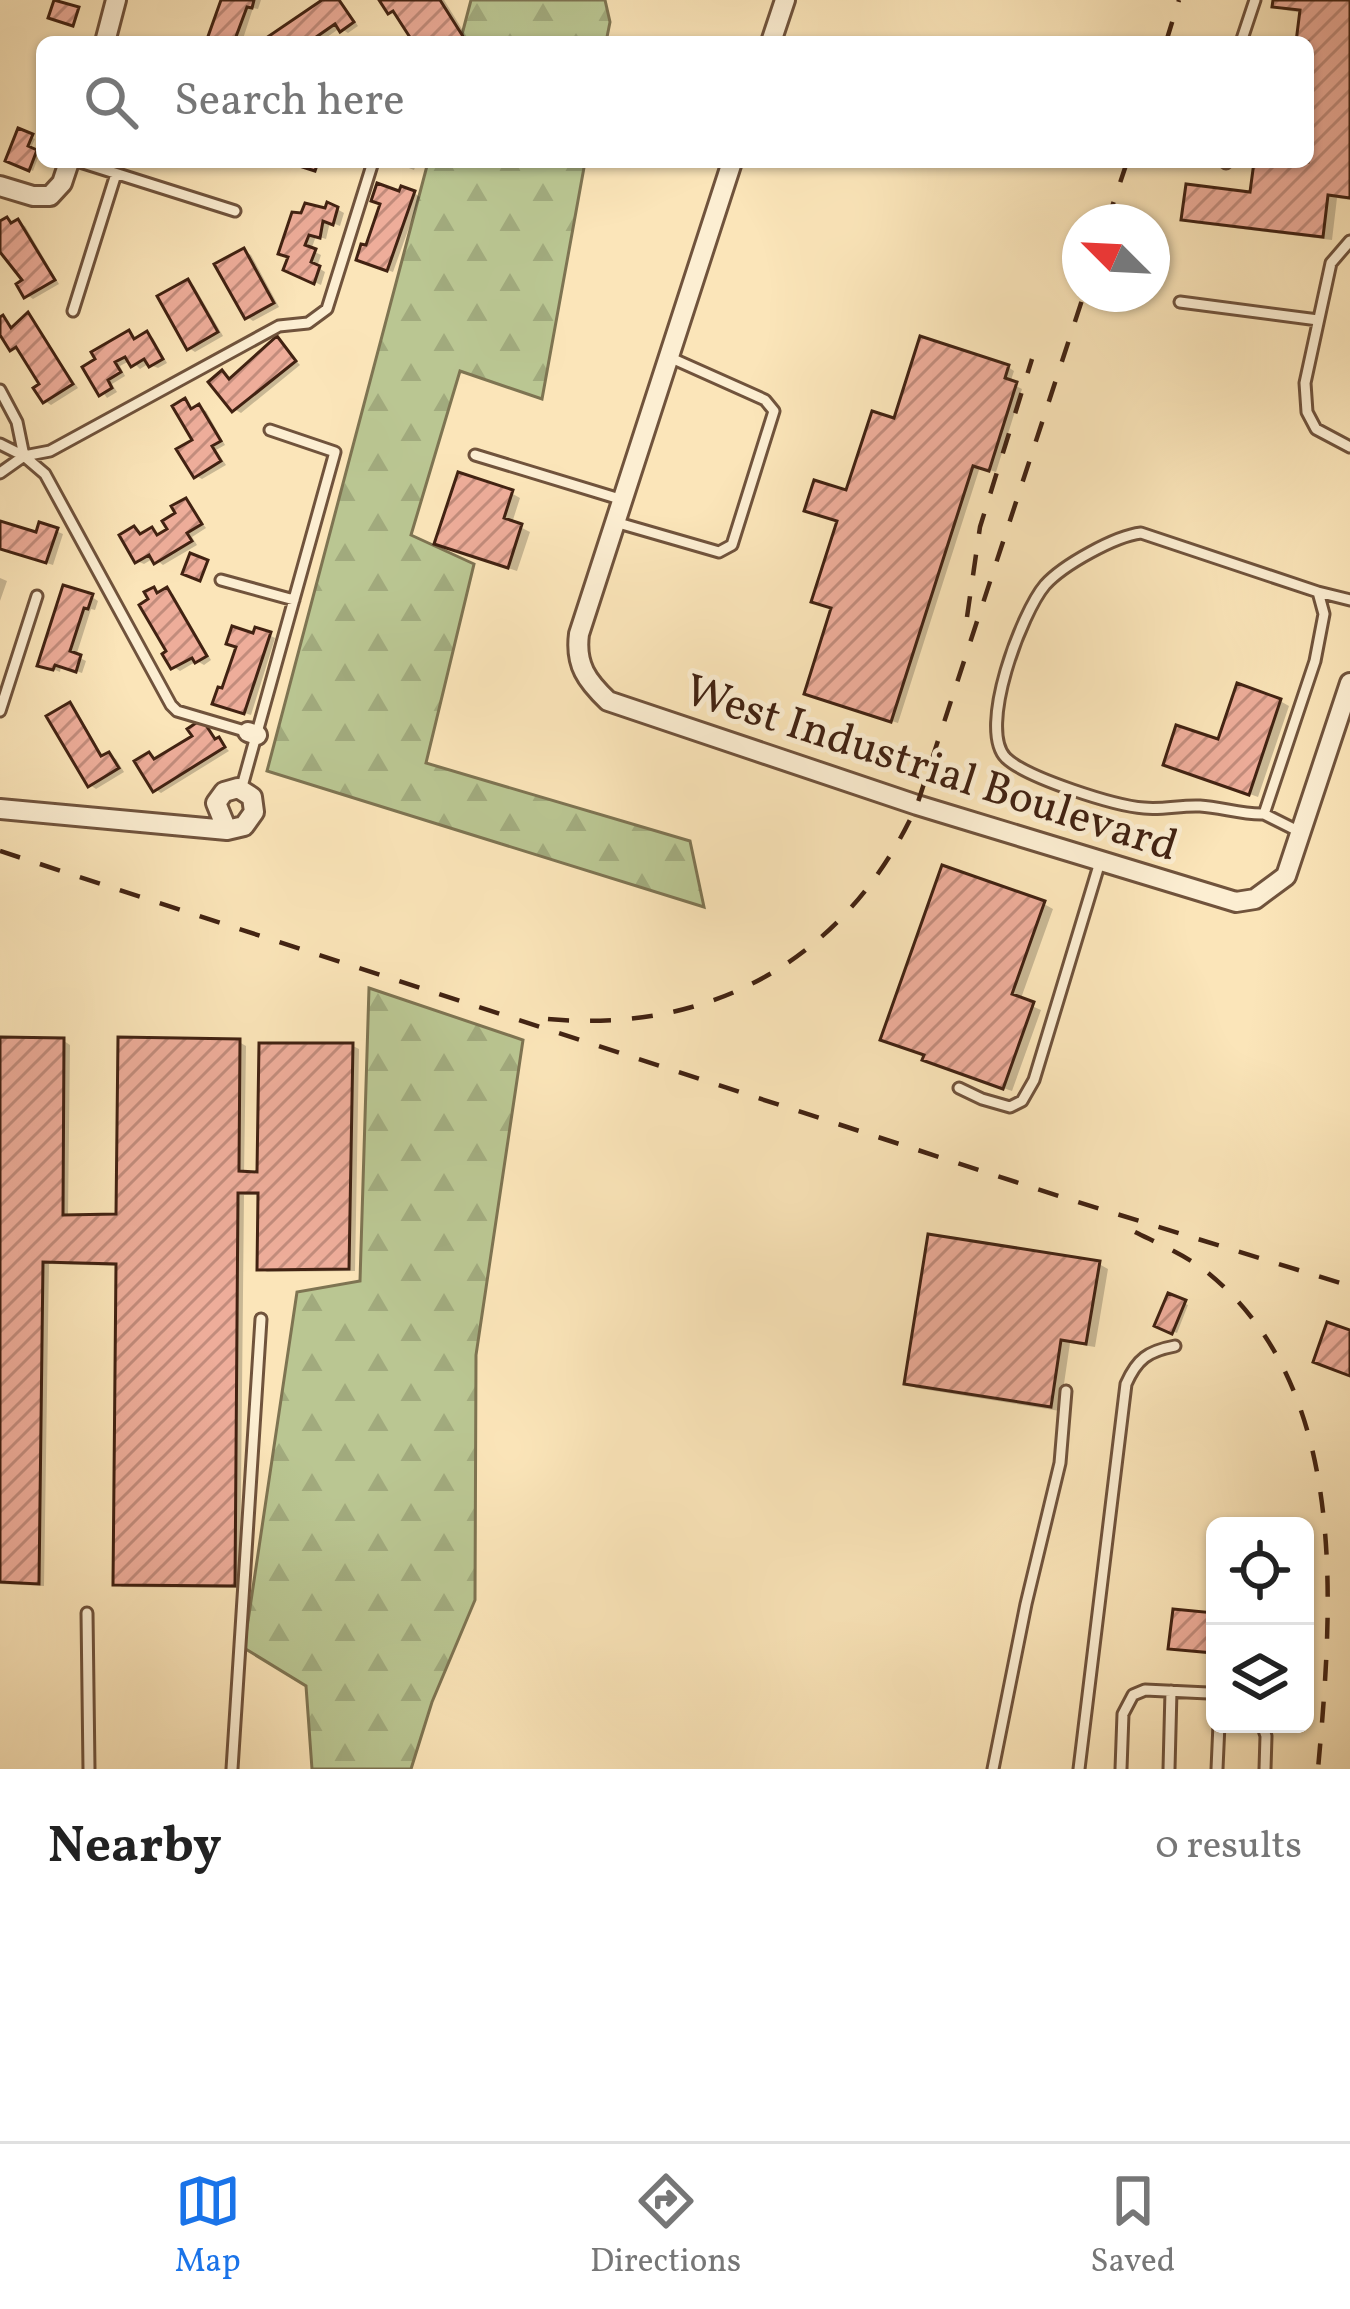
<!DOCTYPE html>
<html lang="en">
<head>
<meta charset="utf-8">
<style>
  :root { --surface:#fff; --page:#f6f6f6; --text:#222; --muted:#767676; --line:#e0e0e0; --accent:#1a73e8 }
  body { margin:0; font-family:Vollkorn,serif; background:var(--page); color:var(--text) }
  .controls { position:absolute; right:36px; bottom:36px; display:grid; overflow:hidden; border-radius:18px; box-shadow:0 3px 9px #0004 }
  .controls button { width:108px; height:108px; display:grid; place-items:center; padding:0; border:0; border-bottom:3px solid var(--line); background:var(--surface); color:var(--text); font:60px sans-serif }
  .compass { position:absolute; left:1062px; top:204px; width:108px; height:108px; border-radius:50%; background:var(--surface); box-shadow:0 3px 9px #0004; rotate:294deg }
  .list { margin:0; padding:0; list-style:none }
  h2 { display:flex; justify-content:space-between; align-items:center; height:156px; margin:0; padding:0 48px; font-size:51px }
  h2 small { font-size:39px; font-weight:400; color:var(--muted) }
  .icon { flex:none; width:66px; height:66px; fill:none; stroke:currentColor; stroke-width:2; stroke-linecap:round; stroke-linejoin:round }
  .map { position:relative; flex:none; width:1350px; height:1769px; overflow:hidden }
  .search { position:absolute; background:var(--surface); box-shadow:0 3px 9px #0004; left:36px; right:36px; top:36px; height:132px; display:flex; align-items:center; gap:30px; box-sizing:border-box; padding:0 42px; border-radius:18px; color:var(--muted); font-size:45px }
  .sheet { height:372px; background:var(--surface) }
  nav { display:flex; justify-content:space-around; align-items:center; box-sizing:border-box; height:168px; border-top:3px solid var(--line); background:var(--surface); font-size:33px; color:var(--muted) }
  nav a { display:grid; justify-items:center; gap:6px }
  nav .on { color:var(--accent) }
  .map>svg:first-child { display:block }
</style>
</head>
<body>
<div class="map">
<svg width="1350" height="1769" viewBox="0 0 1350 1769">
  <defs>
    <pattern id="forest-firs" width="22" height="20" patternUnits="userSpaceOnUse" patternTransform="scale(3)"><rect width="22" height="20" fill="#bac692"/><path d="M5 1l3.5 6h-7zM16 11l3.5 6h-7z" fill="#a1aa7d"/></pattern>
    <pattern id="building-hatch" width="6" height="6" patternUnits="userSpaceOnUse" patternTransform="scale(3)"><rect width="6" height="6" fill="#eead9a"/><path d="M-1 1l2-2M0 6l6-6M5 7l2-2" fill="none" stroke="#c28c7c"/></pattern>
  </defs>
  <rect width="100%" height="100%" fill="#fbe5b9"/>
  <filter id="stains"><feTurbulence type="fractalNoise" baseFrequency=".00167" numOctaves="4"/><feColorMatrix values="0 0 0 0 .2 0 0 0 0 .09 0 0 0 0 .02 0 0 0 .5 -.17"/></filter>
  <radialGradient id="worn" r=".72"><stop offset=".6" stop-color="#630" stop-opacity="0"/><stop offset="1" stop-color="#630" stop-opacity=".3"/></radialGradient>
  <path fill="url(#forest-firs)" stroke="#7e7452" stroke-width="3" d="M471,0h134l5,22 -4,20h-146z
    M428,162h157l-43,237 -82,-28 -49,164 63,29 -48,199 264,78 14,66 -437,-136z
    M369,988l154,52 -47,315 -1,245 -43,102 -21,67h-99l-6,-83 -62,-38 53,-356 63,-11z"/>
  <path fill="#0003" d="M224,0h37l-3,9 -5,-1 -11,34h-32z
    M327,0h14l17,26 -10,7 -8,-5 -20,14h-47z
    M383,0h61l26,42h-54l-15,-24 -11,-6z
    M1276,0h74v200l-13,-2 -5,42 -139,-17 -9,-5 68,-22 5,-34h51v-120h-9l4,-29 -19,-3 -9,-5z
    M20,132l15,7 -5,11 9,5 -6,16 -25,-11z
    M393,162h24l-3,8z
    M414,193l6,4 -27,75 -28,-10 18,-58 18,-9z
    M337,209l7,4 -4,13 -10,-4 -4,17 -10,-3 -5,14 10,5 -4,12 8,5 -4,13 -28,-13 -2,-15 -9,-5z
    M7,220l18,6 34,58 -26,15 -6,-4 -1,-14 -26,-35v-13z
    M244,251l7,4 28,52 -26,14 -6,-4z
    M188,282l6,4 29,50 -28,16 -6,-4z
    M29,316l49,72 -27,17 -6,-4 -2,-16 -21,-35 -10,-1 -12,-20 3,-10 11,11z
    M129,333l8,7 10,-5 6,3 14,25 -9,5 -10,-4 -8,5 -9,-9 -11,6 5,10 -13,8 5,8 -10,6 -21,-30z
    M277,340l23,25 -59,48 -7,-4 -11,-35 9,7z
    M1008,367l6,4 -4,12 12,6 -26,83 -16,-5 -82,256 -84,-27 20,-88 14,-114 48,-72z
    M185,402l9,9 5,-3 7,3 19,34 -9,5 10,15 -24,14 -6,-3v-35z
    M511,493l9,5 -8,25 18,9 -13,39 -70,-23z
    M186,501l20,27 -14,9 5,8 -34,20 -9,-7 -10,6 -7,-3 -3,-32 9,7 9,-6 8,7 12,-7z
    M0,525l38,11 18,-5 7,3 -10,31 -53,-17z
    M0,578l7,3 -7,20z
    M154,590l19,4 38,66 -7,5 -7,-4 -17,10 -6,-4 -22,-67z
    M92,597l6,4 -3,9 -4,-1 -15,47 10,5 -4,12 -21,-7 -1,6 -19,-8z
    M269,635l6,3 -24,77 -29,-9 33,-69z
    M1280,701l9,5 -31,91 -92,-33 54,-21z
    M70,706l6,4 28,48 5,-3 7,4 8,13 -28,17 -6,-4z
    M202,723l27,28 -68,42 -6,-4 -6,-34 8,5 39,-23z
    M1044,904l9,5 -33,92 21,9 -29,81 -78,-27 -7,-9z
    M0,1040l64,1 6,4 -2,172h51l120,-175 7,4 -2,129h16l93,-129 6,3 -4,222 -88,1 -7,-4 1,-73h-17l-4,393 -118,-1 -6,-4 3,-317 -70,-2 -5,322 -44,-2z
    M1099,1264l9,5 -13,78 -25,-4 -10,68 -144,-23 -9,-5z
    M1169,1297l19,8 -11,28 -19,-8z"/>
  <path fill="url(#building-hatch)" stroke="#412212" stroke-width="3" d="M54,0l25,7 -6,19 -25,-8z
    M221,0h33l-2,8 -5,-1 -13,35h-28z
    M322,0h17l15,22 -14,10 -5,-8 -26,18h-40l-3,-4z
    M379,0h61l24,38 -6,4h-45l-20,-31 -5,3z
    M1273,0h77v198l-22,-3 -5,42 -142,-17 5,-36 64,8 4,-30h54v-120h-12l4,-32 -28,-3z
    M18,128l15,6 -5,12 9,4 -8,21 -24,-10z
    M287,162h31l-3,9z
    M377,183l22,8 2,-5 14,5 -28,80 -31,-11 5,-16 5,1 14,-41 -9,-3z
    M327,202l11,5 -5,18 -10,-4 -3,17 -11,-3 -4,10 11,4 -5,13 9,4 -6,18 -31,-14 5,-13 -10,-3 14,-42 9,1 4,-10 20,5z
    M7,217l4,6 7,-4 37,61 -31,18 -8,-14 6,-4 -22,-28v-31z
    M244,248l30,55 -29,16 -31,-55z
    M188,279l30,53 -31,18 -30,-54z
    M28,312l45,72 -30,19 -10,-15 6,-4 -23,-37 -6,4 -10,-16v-18l3,-2 8,13z
    M129,330l5,9 13,-8 16,28 -14,8 -5,-8 -13,8 -6,-10 -10,5 6,10 -13,8 4,8 -13,8 -17,-29 13,-8 -4,-7z
    M277,336l19,25 -64,51 -24,-30 14,-12 7,9z
    M920,336l89,29 -4,13 12,4 -28,89 -16,-5 -82,256 -87,-28 27,-86 -20,-6 26,-81 -33,-10 10,-31 32,10 26,-79 22,7z
    M185,398l6,11 8,-5 22,37 -9,5 9,15 -27,17 -18,-29 16,-9 -20,-34z
    M458,472l55,18 -9,28 18,6 -14,44 -74,-24z
    M186,498l16,26 -15,9 5,8 -38,23 -5,-9 -14,8 -16,-28 15,-9 6,8 12,-7 5,8 10,-6 -5,-8 13,-8 -4,-7z
    M0,521l36,11 3,-10 19,6 -12,35 -46,-14z
    M190,553l18,7 -8,21 -18,-7z
    M63,585l30,9 -5,15 -4,-1 -14,43 11,4 -5,17 -21,-7 -2,5 -16,-4z
    M154,587l3,6 10,-6 40,69 -12,7 -3,-5 -21,11 -9,-15 4,-3 -27,-46 9,-6 -4,-7z
    M232,626l21,7 2,-6 16,5 -27,82 -32,-10 6,-17 4,1 14,-41 -10,-3z
    M1237,683l44,16 -32,96 -86,-30 13,-40 42,14z
    M70,702l31,54 8,-4 10,16 -31,19 -42,-71z
    M202,719l13,20 4,-2 6,10 -72,45 -19,-31 15,-9 5,7 38,-23 -5,-7z
    M942,865l103,36 -33,93 22,8 -31,87 -81,-29 2,-5 -44,-15z
    M0,1037l64,1 -1,177 53,-1 2,-177 122,2 -1,132 18,1 2,-129h94l-4,226 -92,1 1,-77h-20l-3,393 -122,-1 3,-321 -73,-2 -4,322 -39,-2z
    M928,1234l172,27 -14,83 -25,-4 -10,67 -147,-23z
    M1168,1293l18,7 -14,34 -18,-8z
    M1327,1322l23,8v46l-37,-14z
    M1173,1609l42,4 -1,40 -46,-4z"/>
  <g fill="none" stroke-linecap="round" stroke-linejoin="round">
    <g stroke="#70533c" stroke-width="15">
      <path id="lane" d="M1241,42l14,-42
        M80,162l155,49
        M1226,162v1
        M1350,241l-19,22 -26,120 2,29 9,17 34,18
        M1180,302l138,18
        M73,311l43,-137
        M0,390l17,32 7,34
        M0,444l24,12 21,18 126,231 6,6 71,21
        M475,455l148,45
        M0,473l24,-17 26,-5 229,-125 29,-3 19,-14 46,-147
        M615,522l104,30 13,-7 42,-134 -9,-11 -96,-43
        M1141,533l177,59 6,22 -9,47 -51,153c-22,1 -43,-7 -64,-8 -19,-1 -37,4 -56,2 -29,-2 -117,-30 -138,-50 -29,-29 16,-146 39,-173 18,-20 70,-49 96,-52z
        M221,580l73,20
        M1318,592l32,8
        M0,711l37,-115
        M241,790l94,-338 -65,-22
        M1264,814l38,19
        M959,1088l23,11 28,8 12,-6 12,-21 66,-218
        M87,1613l2,156
        M1262,1724l4,12 -1,33
        M232,1769l29,-450
        M993,1769l33,-165 34,-141 6,-72
        M1079,1769l47,-385c11,-25 22,-33 49,-38
        M1121,1769l2,-55 10,-19 12,-5 63,3 7,4
        M1169,1769l2,-78
        M1217,1769l2,-45"/>
    </g>
    <g stroke="#70533c" stroke-width="24">
      <path id="street" d="M105,42l11,-42
        M771,42l14,-42
        M732,162l-153,472c-4,31 8,47 29,67l309,104 319,97 19,-3 31,-23 64,-193
        M0,186l33,10h17l12,-13 7,-21
        M248,732l9,3
        M238,788l14,9 2,15 -10,14 -17,4 -11,-27 8,-11z
        M0,809l227,21"/>
    </g>
    <use href="#lane" stroke="#fceed2" stroke-width="9"/>
    <use href="#street" stroke="#fceed2" stroke-width="18"/>
    <path stroke="#412212" stroke-width="4.5" stroke-dasharray="21 21" stroke-linecap="butt" d="M1166,42l13,-42
      M1107,222l20,-60
      M967,617l13,-90 52,-168
      M0,851l1065,347 285,88
      M548,1019c166,15 300,-62 369,-214l167,-511
      M1135,1232c24,12 50,23 72,40 143,116 126,331 111,497"/>
  </g>
  <g text-anchor="middle" stroke-width="10" stroke-linejoin="round" paint-order="stroke">
    <g font-size="45" fill="#412212" stroke="#fceed2">
      <text transform="translate(932 766) rotate(18)" y="16">West Industrial Boulevard</text>
    </g>
  </g>
  <rect width="100%" height="100%" filter="url(#stains)"/>
  <rect width="100%" height="100%" fill="url(#worn)"/>
</svg>
<div class="controls">
<button><svg class="icon" aria-label="locate" viewBox="0 0 24 24"><circle cx="12" cy="12" r="6"/><path d="M12 2v4M12 18v4M2 12h4M18 12h4"/></svg></button>
<button><svg class="icon" aria-label="layers" viewBox="0 0 24 24"><path d="M12 4l9 5-9 5-9-5zM3 14l9 5 9-5"/></svg></button>
</div>
<svg class="compass" viewBox="-18 -18 36 36"><path d="M0-13l5 13h-10z" fill="#e53935"/><path d="M0 13l5-13h-10z" fill="#767676"/></svg>
<div class="search"><svg class="icon" aria-label="search" viewBox="0 0 24 24"><circle cx="10" cy="10" r="6"/><path d="M15 15l6 6"/></svg>Search here</div>
</div>
<section class="sheet">
<h2>Nearby<small>0 results</small></h2>
<ul class="list">
</ul>
</section>
<nav>
<a class="on"><svg class="icon" aria-label="map" viewBox="0 0 24 24"><path d="M3 6l6-2 6 2 6-2v14l-6 2-6-2-6 2zM9 4v14M15 6v14"/></svg>Map</a>
<a><svg class="icon" aria-label="directions" viewBox="0 0 24 24"><path d="M12 3l9 9-9 9-9-9zM9 14v-3h6M13 9l2 2-2 2"/></svg>Directions</a>
<a><svg class="icon" aria-label="saved" viewBox="0 0 24 24"><path d="M7 4h10v16l-5-4-5 4z"/></svg>Saved</a>
</nav>
</body>
</html>
